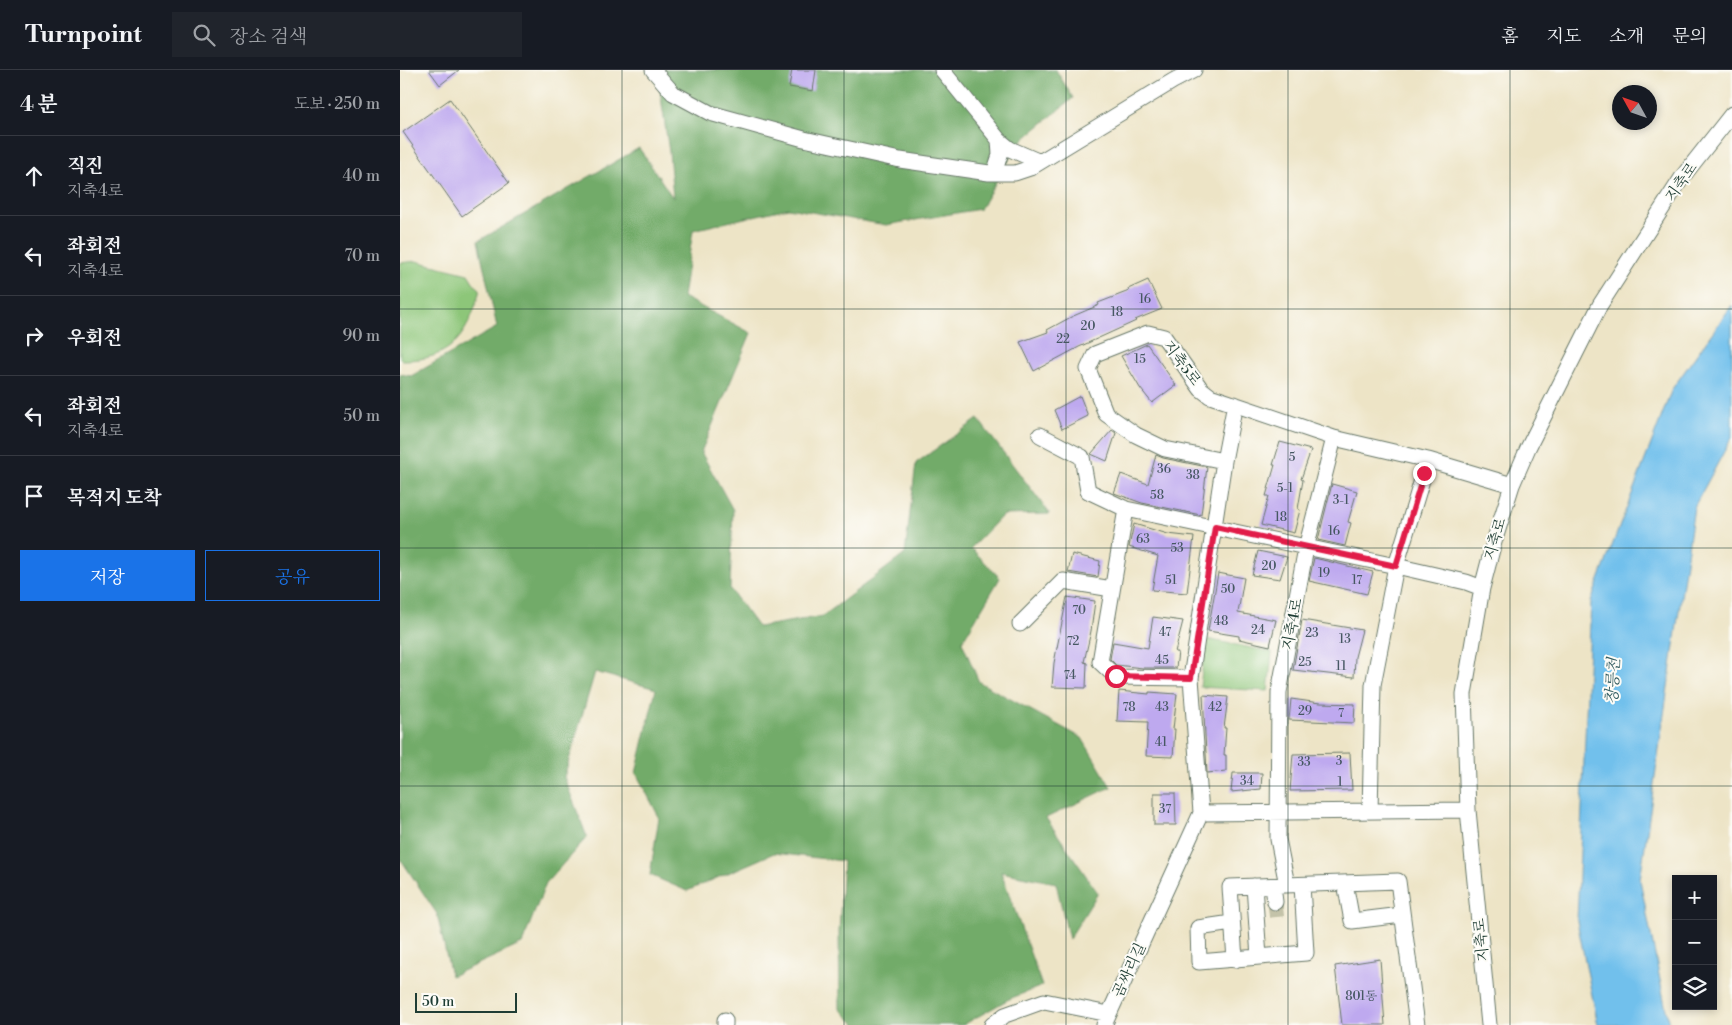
<!DOCTYPE html>
<html lang="ko">
<head>
<meta charset="utf-8">
<style>
  :root { --surface:#171b24; --page:#20242c; --text:#f1f3f6; --muted:#9ea1a6; --line:#363941; --accent:#1a73e8 }
  body { margin:0; font-family:"Libre Bodoni","Noto Serif KR",serif; background:var(--page); color:var(--text) }
  .controls { position:absolute; right:15px; bottom:15px; display:grid; overflow:hidden; border-radius:0px; box-shadow:0 2px 8px #0003 }
  .controls button { width:45px; height:45px; display:grid; place-items:center; padding:0; border:0; border-bottom:1px solid var(--line); background:var(--surface); color:var(--text); font:25px sans-serif }
  .compass { position:absolute; left:1212px; top:15px; width:45px; height:45px; border-radius:50%; background:var(--surface); box-shadow:0 2px 8px #0003; rotate:310deg }
  .scale { position:absolute; left:15px; bottom:12px; width:102px; box-sizing:border-box; padding-left:5px; border:2px solid #1f3d34; border-top:0; font-size:14px; line-height:18px; white-space:nowrap; color:#1f3d34; -webkit-text-stroke:4px #fdfcf7; paint-order:stroke }
  .stop { position:absolute; width:15px; height:15px; margin:-11px; border:4px solid #e11d48; border-radius:50%; background:#fff }
  .stop.end { background:#e11d48; border-color:#fff; box-shadow:0 1px 5px #0008 }
  .list { margin:0; padding:0; list-style:none }
  h2 { display:flex; justify-content:space-between; align-items:center; height:65px; margin:0; padding:0 20px; font-size:21px }
  h2 small { font-size:16px; font-weight:400; color:var(--muted) }
  .list li { display:grid; grid-template-columns:32px 1fr auto; gap:15px; align-items:center; box-sizing:border-box; height:80px; padding:0 20px; border-top:1px solid var(--line) }
  .list b { display:block; font-size:19px; white-space:nowrap }
  .list p { margin:0; font-size:16px; white-space:nowrap; color:var(--muted) }
  .list em { font-size:16px; font-style:normal; color:var(--muted) }
  .actions { display:flex; gap:10px; padding:15px 20px }
  .actions a { flex:1; padding:11px 0; border:1px solid var(--accent); border-radius:0px; text-align:center; font-size:18px; color:var(--accent) }
  .actions .main { background:var(--accent); color:#fff }
  .icon { flex:none; width:28px; height:28px; fill:none; stroke:currentColor; stroke-width:2; stroke-linecap:round; stroke-linejoin:round }
  .map { position:relative; flex:none; width:1332px; height:955px; overflow:hidden }
  header { display:flex; align-items:center; gap:30px; box-sizing:border-box; height:70px; padding:0 25px; background:var(--surface); border-bottom:1px solid var(--line) }
  header strong { font-size:24px }
  nav { display:flex; gap:28px; margin-inline-start:auto; font-size:18px }
  .search { width:350px; height:45px; background:var(--page); display:flex; align-items:center; gap:12px; box-sizing:border-box; padding:0 18px; border-radius:0px; color:var(--muted); font-size:19px }
  main { display:flex }
  aside { flex:1; background:var(--surface) }
  .map>svg:first-child { display:block }
</style>
</head>
<body>
<header>
<strong>Turnpoint</strong>
<div class="search"><svg class="icon" aria-label="search" viewBox="0 0 24 24"><circle cx="10" cy="10" r="6"/><path d="M15 15l6 6"/></svg>장소 검색</div>
<nav><a>홈</a><a>지도</a><a>소개</a><a>문의</a></nav>
</header>
<main>
<aside>
<h2>4 분<small>도보 · 250 m</small></h2>
<ul class="list">
<li><svg class="icon" aria-label="ahead" viewBox="0 0 24 24"><path d="M12 20V5M6 11l6-6 6 6"/></svg><div><b>직진</b><p>지축4로</p></div><em>40 m</em></li>
<li><svg class="icon" aria-label="left" viewBox="0 0 24 24"><path d="M17 20v-9H6M10 6l-5 5 5 5"/></svg><div><b>좌회전</b><p>지축4로</p></div><em>70 m</em></li>
<li><svg class="icon" aria-label="right" viewBox="0 0 24 24"><path d="M7 20v-9h11M14 6l5 5-5 5"/></svg><div><b>우회전</b></div><em>90 m</em></li>
<li><svg class="icon" aria-label="left" viewBox="0 0 24 24"><path d="M17 20v-9H6M10 6l-5 5 5 5"/></svg><div><b>좌회전</b><p>지축4로</p></div><em>50 m</em></li>
<li><svg class="icon" aria-label="arrive" viewBox="0 0 24 24"><path d="M6 21V4h12l-3 4 3 4H6"/></svg><div><b>목적지 도착</b></div></li>
</ul>
<div class="actions"><a class="main">저장</a><a>공유</a></div>
</aside>
<div class="map">
<svg width="1332" height="955" viewBox="0 0 1332 955">
  <rect width="100%" height="100%" fill="#fdfcf7"/>
  <filter id="ink" filterUnits="userSpaceOnUse"><feTurbulence type="fractalNoise" baseFrequency=".02" numOctaves="2"/><feDisplacementMap in="SourceGraphic" scale="10" xChannelSelector="R" yChannelSelector="G"/><feConvolveMatrix kernelMatrix="1 2 1 2 8 2 1 2 1" color-interpolation-filters="sRGB"/></filter>
  <filter id="wash" filterUnits="userSpaceOnUse"><feTurbulence type="fractalNoise" baseFrequency=".0096" numOctaves="4" result="noise"/><feDisplacementMap in="SourceGraphic" scale="20" xChannelSelector="R" yChannelSelector="G"/><feGaussianBlur stdDeviation="1.12" result="paint"/><feColorMatrix in="noise" values="0 0 0 0 0 0 0 0 0 0 0 0 0 0 0 0 0 1.4 0 .05"/><feComposite in="paint" operator="in"/></filter>
  <g filter="url(#wash)">
    <rect width="100%" height="100%" fill="#ede4c6"/>
    <path fill="#8dc679" stroke="#568256" d="M16,191l52,13 7,11 5,4c-11,45 -28,72 -78,71l-2,-1v-96z
      M806,569l66,13 -4,39 -68,-4z"/>
    <path fill="#72ab69" stroke="#48744e" d="M257,0h399l17,28 -54,45 -39,66 -94,16 -98,-17 -95,22 -10,67 68,36 -50,119 32,58 -3,79 28,38 65,-11 82,-62 11,-91 62,-44 72,95 -47,1 -32,33 29,30 -38,64 17,40 103,56 29,49 -65,31 52,75 -29,46 -13,-56 -55,-11 41,114 -33,13 -46,26h-107l-16,-16 -1,-77 4,-71 -69,-8 -87,38 -37,-16 9,-58 -23,-44 20,-84 -61,-17 -31,105 23,60 -41,46 -24,61 -71,32 -14,-62 -37,-56v-484l11,2 86,-49 -19,-86 161,-93 34,50 -4,-46z"/>
    <path fill="#71c0ec" stroke="#487e90" d="M1332,235v132l-38,70 -54,373 29,145h-71l-21,-104 14,-320 81,-212z"/>
    <g id="blocks">
      <path fill="#bea9ef" d="M29,0h30l-19,15z
        M392,0h24l-3,21 -24,-4z
        M50,29l59,84 -47,33 -59,-84z
        M748,210l14,29 -27,11 1,1 -57,26 -45,24 -14,-29 28,-10 -1,-2 24,-13 28,-12 -1,-2 31,-12 -1,-2z
        M747,274l29,41 -24,18 -12,-15 -19,-32z
        M680,326l8,20 -26,13 -8,-19z
        M712,360l4,3 -9,28 -16,-7z
        M880,372l31,8 -10,29 2,1 -5,29 2,1 -6,23 -33,-8 8,-29h-3l9,-31h-2z
        M756,385l7,3 44,9 -6,48 -59,-12 -28,-10 7,-19 27,10z
        M932,414l25,7 -9,31 3,1 -6,23 -27,-6z
        M734,454l34,10 26,3 -7,56 -35,-3 6,-34 -29,-9z
        M858,481l29,6 -7,22 -28,-4z
        M672,484l28,7 -2,16 -30,-5z
        M914,488l59,14 -6,22 -58,-13z
        M818,503l26,5 -6,35 38,7 -6,26 -31,-7v-3l-31,-5z
        M667,527l28,4 -4,30 -7,31 3,1 -1,25 -34,-1 2,-24z
        M753,547l30,4 -8,31h3l-2,16h-33l-27,-3 -6,-6 3,-17 35,6z
        M902,550l60,10 -7,27 -1,20 -61,-7z
        M719,621l30,3v-2l28,2 -4,35h2l-2,28 -27,-1 2,-34 -31,-1z
        M803,625l25,2 -4,31h2l-2,27h2v16l-19,2z
        M891,629l29,4 35,1 -1,19 -65,-3z
        M950,683l2,37 -62,1 3,-37z
        M833,703h29l-1,16 -30,3z
        M754,723h21l1,32h-22z
        M980,889l5,66h-43l-7,-59z"/>
    </g>
  </g>
  <g filter="url(#ink)">
    <use href="#blocks" fill-opacity="0" stroke="#677767" stroke-width="1"/>
    <g fill="none" stroke-linecap="round" stroke-linejoin="round">
      <path stroke="#c4c3a9" stroke-width="15" stroke-dasharray="15 8" stroke-linecap="butt" d="M875,832l2,19"/>
      <g stroke="#677767" stroke-width="17">
        <path id="minor" d="M253,0l20,23 37,20 94,26 96,21 89,13h26l15,-5 143,-87 21,-11
          M542,0l57,70
          M594,103l6,-18 -1,-15 11,9 30,13
          M835,334l-11,57 -33,217 10,135 267,-3
          M640,365l42,22 6,34 38,18 270,57 70,16 16,6
          M824,391l-59,-12 -29,-14 -30,-21 -18,-45 7,-15 53,-21 16,4 37,52 9,7 124,42 94,22 84,25
          M726,439l-26,153 16,15 75,1
          M620,554l43,-43 49,8
          M970,741l3,-126 23,-119 32,-106
          M945,813l7,38 50,-6
          M887,815l-9,-46 1,-147 27,-144 28,-110
          M854,816l5,71
          M873,816l2,16
          M832,853l-34,5 1,34 107,-9 -4,-68
          M835,890l-5,-73 168,-6 19,144
          M325,950v5
          M592,955l13,-10 39,-14 65,13
          M704,955l97,-212
          M1089,955l-21,-215 -4,-116 18,-106 12,-46 18,-57 16,-37 72,-143 83,-129 49,-62"/>
      </g>
      <use href="#minor" stroke="#fff" stroke-width="15"/>
    </g>
  </g>
  <g fill="none" stroke-linecap="round" stroke-linejoin="round" filter="url(#ink)">
    <path stroke="#e11d48" stroke-width="6" d="M716,606l75,2 24,-151 181,39 28,-93"/>
  </g>
  <path fill="none" stroke="#1f3d34" stroke-width="1" stroke-opacity="0.55" d="M222,0v955M444,0v955M666,0v955M888,0v955M1110,0v955M0,239h1332M0,478h1332M0,716h1332"/>
  <g text-anchor="middle" stroke-width="4" stroke-linejoin="round" paint-order="stroke">
    <g font-size="12" fill="#475863">
      <text x="745" y="233">16</text>
      <text x="717" y="246">18</text>
      <text x="688" y="260">20</text>
      <text x="663" y="273">22</text>
      <text x="740" y="293">15</text>
      <text x="892" y="391">5</text>
      <text x="764" y="403">36</text>
      <text x="793" y="409">38</text>
      <text x="885" y="422">5-1</text>
      <text x="757" y="429">58</text>
      <text x="941" y="434">3-1</text>
      <text x="881" y="451">18</text>
      <text x="934" y="465">16</text>
      <text x="743" y="473">63</text>
      <text x="777" y="482">53</text>
      <text x="869" y="500">20</text>
      <text x="924" y="507">19</text>
      <text x="771" y="514">51</text>
      <text x="957" y="514">17</text>
      <text x="828" y="523">50</text>
      <text x="679" y="544">70</text>
      <text x="821" y="555">48</text>
      <text x="858" y="564">24</text>
      <text x="765" y="566">47</text>
      <text x="912" y="567">23</text>
      <text x="945" y="573">13</text>
      <text x="673" y="575">72</text>
      <text x="762" y="594">45</text>
      <text x="905" y="596">25</text>
      <text x="941" y="600">11</text>
      <text x="670" y="609">74</text>
      <text x="729" y="641">78</text>
      <text x="762" y="641">43</text>
      <text x="815" y="641">42</text>
      <text x="905" y="645">29</text>
      <text x="941" y="647">7</text>
      <text x="761" y="676">41</text>
      <text x="939" y="695">3</text>
      <text x="904" y="696">33</text>
      <text x="847" y="715">34</text>
      <text x="940" y="716">1</text>
      <text x="765" y="743">37</text>
      <text x="961" y="930">801동</text>
    </g>
    <g font-size="15" fill="#1f3d34" stroke="#fdfcf7">
      <text transform="translate(1281 112) rotate(-55)" y="5">지축로</text>
      <text transform="translate(782 293) rotate(53)" y="5">지축5로</text>
      <text transform="translate(1095 469) rotate(-74)" y="5">지축로</text>
      <text transform="translate(892 554) rotate(-79)" y="5">지축4로</text>
      <text transform="translate(1081 870) rotate(-96)" y="5">지축로</text>
      <text transform="translate(729 900) rotate(-65)" y="5">곰싸리길</text>
    </g>
    <g font-size="16" font-style="italic" fill="#345e62" stroke="#fdfcf7">
      <text transform="translate(1212 611) rotate(-87)" y="6">창릉천</text>
    </g>
  </g>
</svg>
<div class="controls">
<button>+</button>
<button>−</button>
<button><svg class="icon" aria-label="layers" viewBox="0 0 24 24"><path d="M12 4l9 5-9 5-9-5zM3 14l9 5 9-5"/></svg></button>
</div>
<svg class="compass" viewBox="-18 -18 36 36"><path d="M0-13l5 13h-10z" fill="#e53935"/><path d="M0 13l5-13h-10z" fill="#9ea1a6"/></svg>
<div class="scale">50 m</div>
<div class="stop" style="left:716px;top:606px"></div>
<div class="stop end" style="left:1024px;top:403px"></div>
</div>
</main>
</body>
</html>
